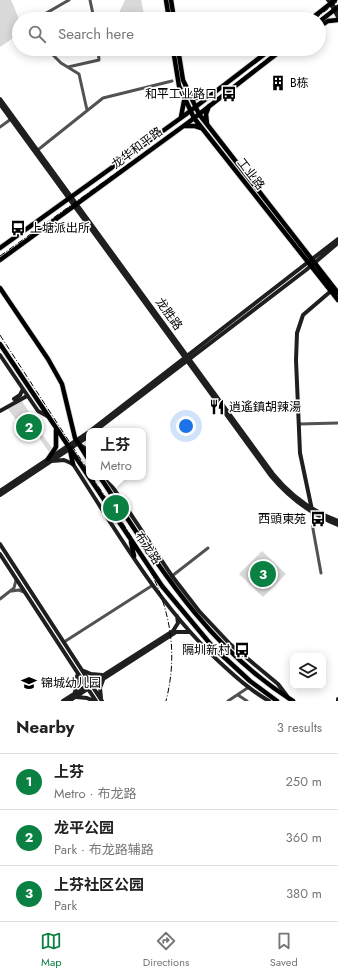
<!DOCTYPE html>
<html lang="en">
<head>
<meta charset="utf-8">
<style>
  :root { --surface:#fff; --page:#f6f6f6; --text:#222; --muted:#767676; --line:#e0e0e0; --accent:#0b8043 }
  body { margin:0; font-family:Jost,"Noto Sans SC",sans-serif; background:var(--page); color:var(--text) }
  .controls { position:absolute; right:12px; bottom:12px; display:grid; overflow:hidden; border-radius:8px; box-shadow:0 2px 10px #0003 }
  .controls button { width:36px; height:36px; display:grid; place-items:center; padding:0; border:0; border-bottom:1px solid var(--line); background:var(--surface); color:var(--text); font:20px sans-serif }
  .you { position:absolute; left:186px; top:426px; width:14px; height:14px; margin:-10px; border:3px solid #fff; border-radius:50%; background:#1a73e8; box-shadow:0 0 0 6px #1a73e833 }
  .badge { display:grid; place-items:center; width:26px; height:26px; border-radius:50%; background:var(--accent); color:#fff; font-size:13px; font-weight:700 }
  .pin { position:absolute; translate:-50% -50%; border:2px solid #fff; box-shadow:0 1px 4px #0006 }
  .popup { position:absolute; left:86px; top:428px; width:60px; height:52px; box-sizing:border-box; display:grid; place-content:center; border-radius:8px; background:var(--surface); filter:drop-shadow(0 1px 3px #0005); font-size:13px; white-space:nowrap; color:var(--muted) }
  .popup b { font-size:15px; color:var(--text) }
  .popup::after { content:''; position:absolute; left:50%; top:100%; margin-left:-8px; border:8px solid transparent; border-top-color:var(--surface) }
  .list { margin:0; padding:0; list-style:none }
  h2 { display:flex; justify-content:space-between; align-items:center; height:52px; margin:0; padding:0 16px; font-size:17px }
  h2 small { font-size:13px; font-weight:400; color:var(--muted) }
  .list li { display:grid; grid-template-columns:26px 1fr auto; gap:12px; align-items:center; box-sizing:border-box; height:56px; padding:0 16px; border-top:1px solid var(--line) }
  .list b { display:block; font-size:15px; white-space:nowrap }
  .list p { margin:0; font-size:13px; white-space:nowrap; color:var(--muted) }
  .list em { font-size:13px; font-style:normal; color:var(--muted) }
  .icon { flex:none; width:22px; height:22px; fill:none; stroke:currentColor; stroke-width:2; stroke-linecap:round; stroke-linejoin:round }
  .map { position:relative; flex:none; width:338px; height:701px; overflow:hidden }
  .search { position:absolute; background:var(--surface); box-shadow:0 2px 10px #0003; left:12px; right:12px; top:12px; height:44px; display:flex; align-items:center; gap:10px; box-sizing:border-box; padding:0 14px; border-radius:22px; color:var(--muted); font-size:15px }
  .sheet { height:220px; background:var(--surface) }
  nav { display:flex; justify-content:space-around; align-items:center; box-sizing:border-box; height:56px; border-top:1px solid var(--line); background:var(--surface); font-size:11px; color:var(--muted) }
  nav a { display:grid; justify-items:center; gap:2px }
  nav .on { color:var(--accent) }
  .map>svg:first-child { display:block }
</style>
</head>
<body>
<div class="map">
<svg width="338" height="701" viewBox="0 0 338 701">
  <rect width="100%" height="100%" fill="#fff"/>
  <path fill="#d9d9d9" d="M0,0h11l8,19v15l-19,13z
    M125,0h16l4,19h-29z
    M104,49h44l-33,5 -10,-1z
    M22,401l14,22v3l16,22 -3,4 -16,-23 -7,4 -18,-24z
    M262,551l24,23 -23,23 -24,-23z"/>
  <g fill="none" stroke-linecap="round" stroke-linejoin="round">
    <g stroke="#dbdbdb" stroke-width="6">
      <path id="primary" d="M166,0l3,19
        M171,0l3,19
        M311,19l24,-19
        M319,22l19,-15
        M319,27l9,-6 10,-1
        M173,49l6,37 15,32 144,182
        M178,49l5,31 16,34 139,179
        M189,93l6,5 13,-2
        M181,117l3,-16
        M207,124l-1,-10 3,-8
        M185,126h10l6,2
        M0,248l185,-133 86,-66
        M0,260l189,-138 94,-73
        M0,288l48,71 14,25 13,54 14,22
        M0,344l162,242 50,60 38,35 27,20
        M70,450l3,14
        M48,459l8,-12v-17
        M100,477c56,84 105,169 193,224
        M131,542l3,14"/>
    </g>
    <path stroke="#525252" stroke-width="3" d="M90,0l4,19
      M36,19l33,-19
      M47,49l14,14 18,11 8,36
      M68,67l31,-7 -1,-11
      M0,127l11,-8
      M39,149l64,-51 69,-17
      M299,424l39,-1
      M312,513l1,16 8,44
      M172,576l36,-28
      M12,591l7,-1 5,2
      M0,599l14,-11 2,-8
      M64,642l89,-57
      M238,695l9,6
      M228,701l21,-14"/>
    <path stroke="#1f1f1f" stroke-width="4" d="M328,0l10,11
      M331,4l7,13
      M0,99l273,375c18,22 38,37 65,47
      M0,104l271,372c19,23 40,38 67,49
      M0,355l38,56 11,6
      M14,399l6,-4 3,-6
      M0,411l27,-15
      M90,431l248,-192
      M95,431l211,-161 32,-27
      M80,445l9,6
      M52,461l12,-1 9,4c46,71 89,147 153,204 13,12 27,24 43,33
      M106,477l66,99 27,35 31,33 48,40 9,12
      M0,491l89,-59
      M0,495l89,-59
      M312,510l-12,-57 -4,-93 1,-27 6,-18 28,-24
      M0,544l102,157
      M0,554l96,147
      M84,671l7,3 11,1
      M75,692l3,-9 -1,-7
      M76,697l11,1 7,3
      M101,698l-1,-10 3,-8
      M63,701l110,-70 5,-8 -1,-7
      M69,701l107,-69h14
      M338,701v-2"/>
    <use href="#primary" stroke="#000" stroke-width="4.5"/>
    <path stroke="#000" stroke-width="1" stroke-dasharray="6 2 1 2" stroke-linecap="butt" d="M315,19l23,-18
      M0,256l175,-125 105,-82
      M0,335l89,137
      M92,477c47,71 97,133 74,224"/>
  </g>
  <defs>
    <g id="building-bare" transform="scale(1.2)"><path d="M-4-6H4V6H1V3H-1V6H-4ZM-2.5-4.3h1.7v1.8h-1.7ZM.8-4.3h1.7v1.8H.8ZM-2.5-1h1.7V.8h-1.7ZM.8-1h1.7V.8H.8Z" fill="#000" stroke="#fff" stroke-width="2.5" paint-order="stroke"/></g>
    <g id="bus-bare" transform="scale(1.2)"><path d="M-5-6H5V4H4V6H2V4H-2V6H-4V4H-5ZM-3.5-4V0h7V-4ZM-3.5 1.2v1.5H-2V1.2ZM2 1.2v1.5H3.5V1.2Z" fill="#000" stroke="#fff" stroke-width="2.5" paint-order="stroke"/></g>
    <g id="restaurant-bare" transform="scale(1.2)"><path d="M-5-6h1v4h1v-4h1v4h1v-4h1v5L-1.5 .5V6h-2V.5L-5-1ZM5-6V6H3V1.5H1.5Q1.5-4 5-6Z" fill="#000" stroke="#fff" stroke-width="2.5" paint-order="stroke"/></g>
    <g id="school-bare" transform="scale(1.2)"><path d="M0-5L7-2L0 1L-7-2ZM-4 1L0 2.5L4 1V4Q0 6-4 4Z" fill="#000" stroke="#fff" stroke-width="2.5" paint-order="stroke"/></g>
  </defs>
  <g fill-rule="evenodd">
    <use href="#building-bare" x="278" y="83"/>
    <use href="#bus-bare" x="229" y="94"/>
    <use href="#bus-bare" x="18" y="228"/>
    <use href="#restaurant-bare" x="217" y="407"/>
    <use href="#bus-bare" x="318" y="519"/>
    <use href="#bus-bare" x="242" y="650"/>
    <use href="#school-bare" x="29" y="683"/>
  </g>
  <g text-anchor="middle" stroke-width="3" stroke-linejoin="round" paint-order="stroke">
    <g font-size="12" fill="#000" stroke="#fff" text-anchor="start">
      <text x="290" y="87">B栋</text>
      <text x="217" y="98" text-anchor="end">和平工业路口</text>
      <text x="30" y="232">上塘派出所</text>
      <text x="229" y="411">逍遙鎮胡辣湯</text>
      <text x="306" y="523" text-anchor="end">西頭東苑</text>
      <text x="230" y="654" text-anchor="end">隔圳新村</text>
      <text x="41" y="687">锦城幼儿园</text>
    </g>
    <g font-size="12" fill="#000" stroke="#fff">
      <text transform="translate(137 148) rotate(-37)" y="4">龙华和平路</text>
      <text transform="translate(251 174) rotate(52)" y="4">工业路</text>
      <text transform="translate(169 314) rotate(54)" y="4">龙胜路</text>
      <text transform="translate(148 548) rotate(56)" y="4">布龙路</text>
    </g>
  </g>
</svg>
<div class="controls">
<button><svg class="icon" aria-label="layers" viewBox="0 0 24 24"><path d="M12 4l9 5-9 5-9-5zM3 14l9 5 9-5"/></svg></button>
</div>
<div class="you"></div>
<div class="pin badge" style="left:116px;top:508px">1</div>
<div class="popup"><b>上芬</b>Metro</div>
<div class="pin badge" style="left:29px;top:427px">2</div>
<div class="pin badge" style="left:263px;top:574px">3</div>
<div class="search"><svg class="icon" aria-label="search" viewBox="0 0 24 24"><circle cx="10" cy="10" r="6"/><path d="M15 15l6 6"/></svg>Search here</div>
</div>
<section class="sheet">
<h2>Nearby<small>3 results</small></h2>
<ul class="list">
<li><span class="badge">1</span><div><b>上芬</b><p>Metro · 布龙路</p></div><em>250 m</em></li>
<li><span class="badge">2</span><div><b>龙平公园</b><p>Park · 布龙路辅路</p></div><em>360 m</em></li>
<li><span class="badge">3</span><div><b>上芬社区公园</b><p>Park</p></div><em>380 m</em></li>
</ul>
</section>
<nav>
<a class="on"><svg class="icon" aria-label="map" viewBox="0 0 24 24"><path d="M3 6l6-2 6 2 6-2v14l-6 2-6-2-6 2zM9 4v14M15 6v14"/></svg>Map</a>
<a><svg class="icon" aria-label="directions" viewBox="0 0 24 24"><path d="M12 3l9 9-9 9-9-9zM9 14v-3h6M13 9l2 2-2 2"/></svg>Directions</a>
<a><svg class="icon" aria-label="saved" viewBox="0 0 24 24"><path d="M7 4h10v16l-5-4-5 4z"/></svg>Saved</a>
</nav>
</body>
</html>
